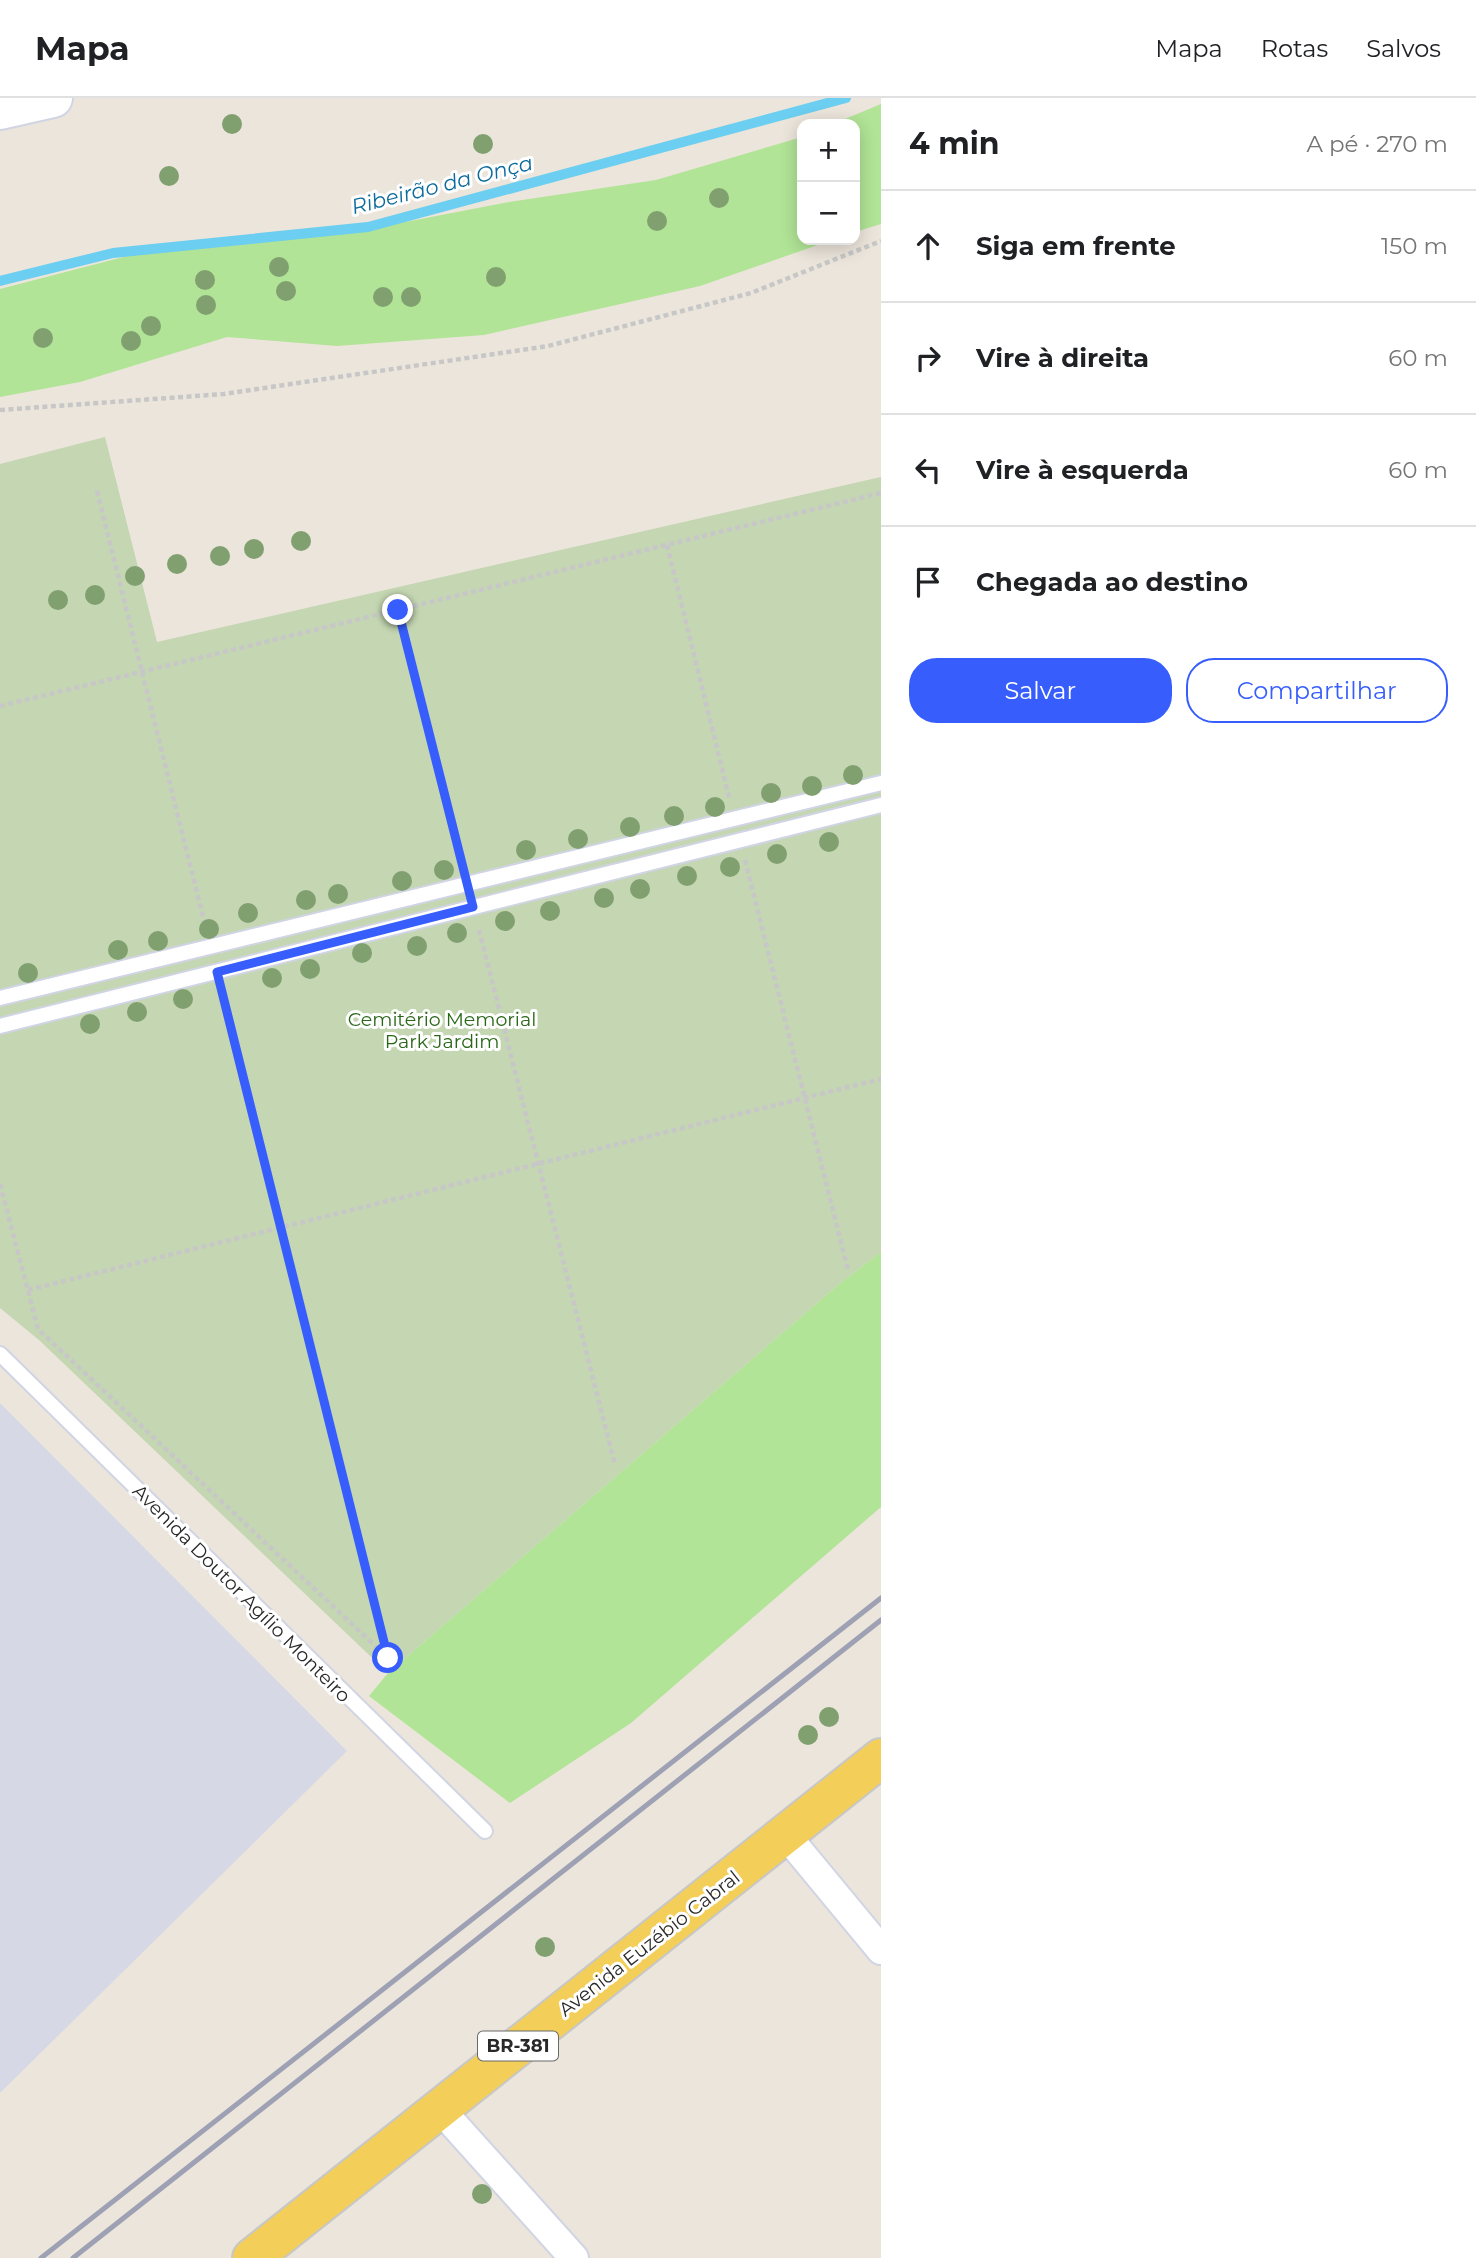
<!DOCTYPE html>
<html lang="pt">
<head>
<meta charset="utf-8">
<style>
  :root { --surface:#fff; --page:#f6f6f6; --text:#202124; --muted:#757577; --line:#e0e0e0; --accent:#375efd }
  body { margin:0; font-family:Montserrat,sans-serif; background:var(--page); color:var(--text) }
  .controls { position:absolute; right:21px; top:21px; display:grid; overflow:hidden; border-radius:14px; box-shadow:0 4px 18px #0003 }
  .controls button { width:63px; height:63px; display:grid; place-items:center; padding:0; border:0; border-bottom:2px solid var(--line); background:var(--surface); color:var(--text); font:35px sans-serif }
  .stop { position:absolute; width:21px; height:21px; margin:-16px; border:5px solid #375efd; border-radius:50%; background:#fff }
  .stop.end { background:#375efd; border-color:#fff; box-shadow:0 2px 7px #0008 }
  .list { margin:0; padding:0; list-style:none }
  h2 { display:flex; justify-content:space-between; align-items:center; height:91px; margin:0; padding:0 28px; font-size:30px }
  h2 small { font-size:23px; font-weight:400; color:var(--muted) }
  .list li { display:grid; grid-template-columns:46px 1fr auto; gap:21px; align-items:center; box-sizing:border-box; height:112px; padding:0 28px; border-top:2px solid var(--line) }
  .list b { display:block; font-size:26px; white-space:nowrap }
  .list em { font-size:23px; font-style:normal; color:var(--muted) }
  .actions { display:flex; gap:14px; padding:21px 28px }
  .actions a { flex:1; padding:16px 0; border:2px solid var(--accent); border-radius:28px; text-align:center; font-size:24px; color:var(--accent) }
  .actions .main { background:var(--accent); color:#fff }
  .icon { flex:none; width:38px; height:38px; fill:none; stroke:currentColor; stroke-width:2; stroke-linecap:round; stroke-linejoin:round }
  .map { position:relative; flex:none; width:881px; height:2160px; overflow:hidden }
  header { display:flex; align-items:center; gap:42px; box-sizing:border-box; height:98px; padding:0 35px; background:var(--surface); border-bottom:2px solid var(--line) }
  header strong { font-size:33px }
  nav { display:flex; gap:38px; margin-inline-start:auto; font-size:24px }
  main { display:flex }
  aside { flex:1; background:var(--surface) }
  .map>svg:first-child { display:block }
</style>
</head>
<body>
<header>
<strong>Mapa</strong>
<nav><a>Mapa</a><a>Rotas</a><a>Salvos</a></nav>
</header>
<main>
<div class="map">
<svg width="881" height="2160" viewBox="0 0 881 2160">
  <rect width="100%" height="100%" fill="#ece5db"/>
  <path fill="#d6d9e5" d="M0,1305l347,348 -347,342z"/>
  <path fill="#b1e496" d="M881,6v120l-26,8v-108h-22z
    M802,39v103h30l-132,46 -216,49 -147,11 -110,-9 -147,45 -80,15v-108l158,-41 242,-25 109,-21 147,-22z
    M881,1154v255l-250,216 -121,80 -141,-107 19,-23 451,-389z"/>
  <path fill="#c4d6b2" d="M105,339l52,205 724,-165v775l-42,32 -451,389 -349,-333 -39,-32v-844z"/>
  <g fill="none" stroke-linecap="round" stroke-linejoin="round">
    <path stroke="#6ccef0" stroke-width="10" d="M0,183l113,-28 255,-26 478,-129"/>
    <g stroke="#d0d4e3" stroke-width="18">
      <path id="lane" d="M0,900l881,-215
        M0,928l881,-221
        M0,1256l485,477"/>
    </g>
    <g stroke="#d0d4e3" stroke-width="32">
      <path id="street" d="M785,1736l96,116
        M440,2011l134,149"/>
    </g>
    <g stroke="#d0d4e3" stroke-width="42">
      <path id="secondary" d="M0,12l53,-12"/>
    </g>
    <g stroke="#c7c7c7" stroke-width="42">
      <path id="primary" d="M252,2160l629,-500"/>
    </g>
    <path stroke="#c7c7c7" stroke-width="4.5" stroke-dasharray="5 3.5" stroke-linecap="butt" d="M0,312l224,-16 324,-48 203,-53 130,-52
      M97,393l108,434
      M667,447l62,252
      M398,512l65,253
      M0,608l881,-213
      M745,762l103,410
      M479,832l136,535
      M222,896l166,664
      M0,1086l38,145 349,328
      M28,1192l853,-211"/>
    <use href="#lane" stroke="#fff" stroke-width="14"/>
    <use href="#street" stroke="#fff" stroke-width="28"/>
    <use href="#secondary" stroke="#fff" stroke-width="38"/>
    <use href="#primary" stroke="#f3ce59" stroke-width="38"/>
    <path stroke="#9ea1b4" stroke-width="5" d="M41,2160l840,-660
      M73,2160l808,-638"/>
  </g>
  <g fill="#81a070">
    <circle cx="232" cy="26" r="10"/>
    <circle cx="483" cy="46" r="10"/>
    <circle cx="169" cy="78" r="10"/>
    <circle cx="719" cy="100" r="10"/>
    <circle cx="657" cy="123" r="10"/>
    <circle cx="279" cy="169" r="10"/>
    <circle cx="496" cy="179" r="10"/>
    <circle cx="205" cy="182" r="10"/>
    <circle cx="286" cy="193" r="10"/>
    <circle cx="383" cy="199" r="10"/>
    <circle cx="411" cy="199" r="10"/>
    <circle cx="206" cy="207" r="10"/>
    <circle cx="151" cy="228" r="10"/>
    <circle cx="43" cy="240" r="10"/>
    <circle cx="131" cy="243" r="10"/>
    <circle cx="301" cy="443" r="10"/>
    <circle cx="254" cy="451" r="10"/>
    <circle cx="220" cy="458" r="10"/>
    <circle cx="177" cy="466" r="10"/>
    <circle cx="135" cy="478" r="10"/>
    <circle cx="95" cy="497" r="10"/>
    <circle cx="58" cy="502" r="10"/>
    <circle cx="853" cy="677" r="10"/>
    <circle cx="812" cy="688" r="10"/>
    <circle cx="771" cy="695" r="10"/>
    <circle cx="715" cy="709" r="10"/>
    <circle cx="674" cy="718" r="10"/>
    <circle cx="630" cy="729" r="10"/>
    <circle cx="578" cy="741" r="10"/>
    <circle cx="829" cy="744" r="10"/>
    <circle cx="526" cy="752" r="10"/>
    <circle cx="777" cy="756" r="10"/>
    <circle cx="730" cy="769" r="10"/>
    <circle cx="444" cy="772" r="10"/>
    <circle cx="687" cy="778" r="10"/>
    <circle cx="402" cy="783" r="10"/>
    <circle cx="640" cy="791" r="10"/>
    <circle cx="338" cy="796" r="10"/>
    <circle cx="604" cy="800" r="10"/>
    <circle cx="306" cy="802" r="10"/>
    <circle cx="550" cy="813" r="10"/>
    <circle cx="248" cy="815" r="10"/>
    <circle cx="505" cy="823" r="10"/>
    <circle cx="209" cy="831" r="10"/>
    <circle cx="457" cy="835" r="10"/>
    <circle cx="158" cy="843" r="10"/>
    <circle cx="417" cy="848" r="10"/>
    <circle cx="118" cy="852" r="10"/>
    <circle cx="362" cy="855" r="10"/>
    <circle cx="310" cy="871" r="10"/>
    <circle cx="28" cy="875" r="10"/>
    <circle cx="272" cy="880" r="10"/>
    <circle cx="183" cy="901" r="10"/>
    <circle cx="137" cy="914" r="10"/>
    <circle cx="90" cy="926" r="10"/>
    <circle cx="829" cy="1619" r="10"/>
    <circle cx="808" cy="1637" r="10"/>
    <circle cx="545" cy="1849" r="10"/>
    <circle cx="482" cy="2096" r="10"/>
  </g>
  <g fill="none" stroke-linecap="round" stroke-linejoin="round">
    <path stroke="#375efd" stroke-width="9" d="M388,1560l-171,-686 256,-65 -75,-297"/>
  </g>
  <g text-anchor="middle" stroke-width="6" stroke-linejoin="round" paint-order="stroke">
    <rect fill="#fff" stroke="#696969" stroke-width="2" x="478" y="1933.5" width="80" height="29" rx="5"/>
    <g font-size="18" font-weight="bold" fill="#292929">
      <text x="518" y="1954">BR-381</text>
    </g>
    <g font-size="19" fill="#2a6818" stroke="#fff">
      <text x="442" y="928">Cemitério Memorial<tspan x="442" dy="22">Park Jardim</tspan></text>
    </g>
    <g font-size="19" fill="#292929" stroke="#fff">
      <text transform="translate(242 1495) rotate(45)" y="7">Avenida Doutor Agílio Monteiro</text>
      <text transform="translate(649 1845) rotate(-38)" y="7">Avenida Euzébio Cabral</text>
    </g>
    <g font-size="21" font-style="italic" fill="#0b6b9c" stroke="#fff">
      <text transform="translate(442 87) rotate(-14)" y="7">Ribeirão da Onça</text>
    </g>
  </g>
</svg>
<div class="controls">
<button>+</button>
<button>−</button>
</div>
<div class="stop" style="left:388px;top:1560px"></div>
<div class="stop end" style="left:398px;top:512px"></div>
</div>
<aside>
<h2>4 min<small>A pé · 270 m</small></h2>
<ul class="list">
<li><svg class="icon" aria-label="ahead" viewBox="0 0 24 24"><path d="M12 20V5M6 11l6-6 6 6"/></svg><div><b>Siga em frente</b></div><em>150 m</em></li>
<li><svg class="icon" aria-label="right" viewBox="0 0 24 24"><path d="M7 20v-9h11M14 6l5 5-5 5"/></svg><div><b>Vire à direita</b></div><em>60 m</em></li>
<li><svg class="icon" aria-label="left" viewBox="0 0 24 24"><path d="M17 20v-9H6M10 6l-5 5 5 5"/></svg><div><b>Vire à esquerda</b></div><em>60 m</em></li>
<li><svg class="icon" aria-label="arrive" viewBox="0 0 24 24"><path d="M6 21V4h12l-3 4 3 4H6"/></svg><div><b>Chegada ao destino</b></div></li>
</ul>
<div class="actions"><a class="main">Salvar</a><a>Compartilhar</a></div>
</aside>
</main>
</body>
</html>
